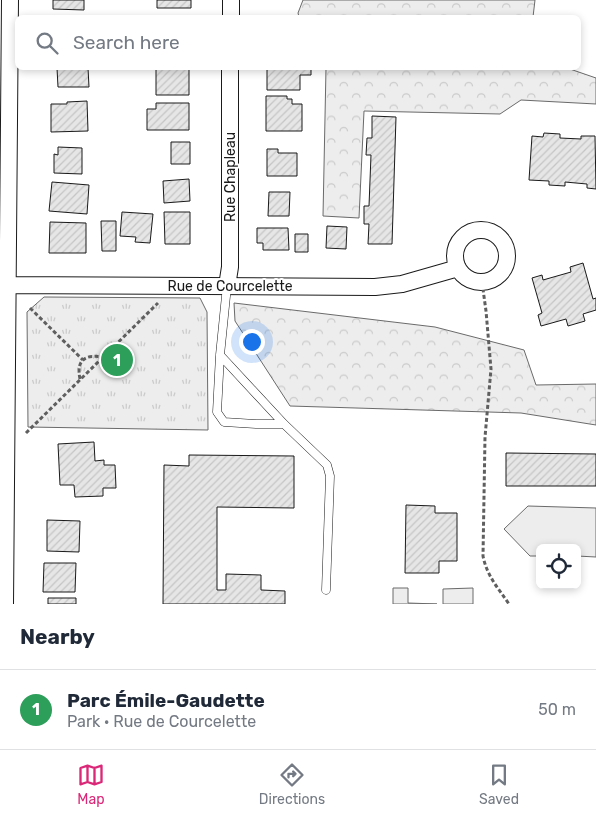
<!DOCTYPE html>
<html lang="en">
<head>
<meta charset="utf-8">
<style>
  :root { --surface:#fff; --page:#f6f6f7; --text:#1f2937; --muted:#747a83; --line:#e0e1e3; --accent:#db2777 }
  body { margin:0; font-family:Rubik,sans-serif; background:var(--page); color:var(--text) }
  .controls { position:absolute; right:15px; bottom:15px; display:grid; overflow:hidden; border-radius:8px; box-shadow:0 2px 8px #0003 }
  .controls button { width:45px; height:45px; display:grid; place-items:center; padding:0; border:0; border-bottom:1px solid var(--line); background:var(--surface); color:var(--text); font:25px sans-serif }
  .you { position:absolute; left:251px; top:341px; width:18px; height:18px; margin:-12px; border:4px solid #fff; border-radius:50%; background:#1a73e8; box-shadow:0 0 0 8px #1a73e833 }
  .badge { display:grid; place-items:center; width:32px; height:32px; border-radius:50%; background:var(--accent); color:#fff; font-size:16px; font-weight:700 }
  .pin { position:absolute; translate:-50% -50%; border:2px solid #fff; box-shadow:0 1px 5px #0006 }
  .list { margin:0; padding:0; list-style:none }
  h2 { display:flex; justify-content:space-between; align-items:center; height:65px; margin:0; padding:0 20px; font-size:21px }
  h2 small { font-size:16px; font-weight:400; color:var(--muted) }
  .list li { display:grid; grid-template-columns:32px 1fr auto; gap:15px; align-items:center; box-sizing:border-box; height:80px; padding:0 20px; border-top:1px solid var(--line) }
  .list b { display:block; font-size:19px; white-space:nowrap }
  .list p { margin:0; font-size:16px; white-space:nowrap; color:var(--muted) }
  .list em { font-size:16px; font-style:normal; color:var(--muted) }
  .icon { flex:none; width:28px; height:28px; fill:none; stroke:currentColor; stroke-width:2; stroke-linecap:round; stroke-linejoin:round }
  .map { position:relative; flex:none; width:596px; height:604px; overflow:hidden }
  .search { position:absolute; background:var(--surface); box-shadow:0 2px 8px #0003; left:15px; right:15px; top:15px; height:55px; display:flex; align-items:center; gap:12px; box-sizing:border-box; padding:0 18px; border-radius:8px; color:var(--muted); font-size:19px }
  .sheet { height:145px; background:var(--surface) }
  nav { display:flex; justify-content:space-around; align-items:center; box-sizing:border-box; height:70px; border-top:1px solid var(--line); background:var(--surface); font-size:14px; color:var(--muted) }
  nav a { display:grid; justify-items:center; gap:2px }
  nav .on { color:var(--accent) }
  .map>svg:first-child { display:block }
</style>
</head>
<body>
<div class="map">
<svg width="596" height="604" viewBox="0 0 596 604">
  <defs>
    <pattern id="forest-crowns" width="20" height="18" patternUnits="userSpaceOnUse" patternTransform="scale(1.25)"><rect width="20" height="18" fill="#ededed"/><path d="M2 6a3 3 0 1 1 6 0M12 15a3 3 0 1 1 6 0" fill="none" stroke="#cbcbcb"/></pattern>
    <pattern id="park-tufts" width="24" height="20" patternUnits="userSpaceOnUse" patternTransform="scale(1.25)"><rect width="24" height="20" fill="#ededed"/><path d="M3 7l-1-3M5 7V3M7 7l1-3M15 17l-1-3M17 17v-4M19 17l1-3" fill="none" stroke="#cbcbcb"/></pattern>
    <pattern id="building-hatch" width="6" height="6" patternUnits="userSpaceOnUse" patternTransform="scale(1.25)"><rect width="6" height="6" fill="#e6e6e6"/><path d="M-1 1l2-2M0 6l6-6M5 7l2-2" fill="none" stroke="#c5c5c5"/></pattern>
  </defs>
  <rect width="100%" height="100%" fill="#fff"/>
  <path fill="url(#forest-crowns)" stroke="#6a6a6a" d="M303,0h232l-2,17h-234l-1,-4z
    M326,68h241l29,10v26l-75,-4 -21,14 -136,-3 -5,107 -36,-2z
    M234,303l201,24 89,23 12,35 60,-1v41l-75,-12 -231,-7 -55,-85z"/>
  <path fill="url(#park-tufts)" stroke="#6a6a6a" d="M44,297l156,1 7,14 1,118 -180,-3 -1,-115z"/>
  <path fill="#ededed" stroke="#6a6a6a" d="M528,506l68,2v49l-19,-1v-8h-37v8h-10l-26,-27z
    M393,588h15v15l29,1h-44z
    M473,588v16h-30v-15z"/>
  <path fill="url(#building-hatch)" stroke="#1a1a1a" d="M53,0h31v10l-31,-1z
    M157,0h34v8h-34z
    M57,68h31l1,19h-31z
    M156,68h33v27h-33z
    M267,68h44v7h-11v15h-33z
    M266,96h21v3h5v5h10v27h-36z
    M87,101l1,30 -37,1v-28h16v-2z
    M156,103h33v27h-42v-21h9z
    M372,116l24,1 -4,127h-24l1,-20h-5v-18h5l2,-51h-5l1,-17h5z
    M544,133l16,1v4l21,1v-3h14l1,53 -9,-1v-4l-22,-2v4l-16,-1v-4l-20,-1 3,-44 11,1z
    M171,142h19v22h-19z
    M58,147l24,1v26l-28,-1v-19l4,1z
    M267,149h11v4h19v23h-30z
    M189,179l1,22 -26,2 -1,-22z
    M52,182l37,3 -2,29 -38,-3z
    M269,192h21l-1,24h-21z
    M122,212l31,2 -3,29 -15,-1 1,-5 -16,-1z
    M164,212h26v32h-25z
    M101,221h15v30h-14z
    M50,222l36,1v30h-37z
    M327,226l20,1 -1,22 -20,-1z
    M257,228h31l1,22h-26v-7h-6z
    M295,234h13v18h-13z
    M583,263l10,36 3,-1v12l-13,4 2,7 -17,5 -2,-7 -25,7 -3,-11 4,-2 -10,-35 10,-3 1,5 28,-8 -1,-5z
    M94,442l1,19 9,-1v5h11l1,23h-13v8l-28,1 -1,-12h-14l-2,-41z
    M506,453l90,1v32h-90z
    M189,455l105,1v52l-77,-1v83h9v-16l35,1v15l24,1v13h-122l1,-139 25,1z
    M406,505l29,1v7h22v48h-18v12h-34z
    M47,520l33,1 -1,31 -32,-1z
    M44,563h32l-1,29h-32z
    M48,598h28v6h-28z"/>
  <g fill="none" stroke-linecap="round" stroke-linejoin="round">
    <g stroke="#1a1a1a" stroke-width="9">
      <path id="lane" d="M227,286l-7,69 -3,57 7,10 32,2h28
        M220,355l64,69 43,41 3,11 -4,114"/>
    </g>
    <g stroke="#1a1a1a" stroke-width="18">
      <path id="street" d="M231,18v-18
        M455 256a26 26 0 1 1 52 0a26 26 0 1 1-52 0Z
        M0,285l375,2 27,-3 56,-16
        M227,286l3,-19v-199
        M5,604l5,-604"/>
    </g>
    <path stroke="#5f5f5f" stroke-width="3" stroke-dasharray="4 2.5" stroke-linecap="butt" d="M482,282l4,29 5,58 -6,68 -2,119c4,20 15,32 26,48
      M30,308l53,52
      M80,379c-4,-19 5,-25 23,-22
      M26,433l132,-130"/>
    <use href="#lane" stroke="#fff" stroke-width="8"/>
    <use href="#street" stroke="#fff" stroke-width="16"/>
  </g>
  <g text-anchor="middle" stroke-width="4" stroke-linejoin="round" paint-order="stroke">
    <g font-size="14" fill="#1a1a1a" stroke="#fff">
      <text transform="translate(230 177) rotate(-90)" y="5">Rue Chapleau</text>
      <text x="230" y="291">Rue de Courcelette</text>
    </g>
  </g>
</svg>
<div class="controls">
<button><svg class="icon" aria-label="locate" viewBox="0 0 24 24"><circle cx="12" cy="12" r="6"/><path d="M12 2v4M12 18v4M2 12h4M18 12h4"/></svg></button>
</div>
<div class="you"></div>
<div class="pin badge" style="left:117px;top:360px;background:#2e9e5b">1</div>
<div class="search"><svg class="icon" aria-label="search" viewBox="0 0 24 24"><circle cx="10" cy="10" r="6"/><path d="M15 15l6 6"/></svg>Search here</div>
</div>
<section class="sheet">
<h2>Nearby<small></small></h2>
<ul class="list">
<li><span class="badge" style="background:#2e9e5b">1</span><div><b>Parc Émile-Gaudette</b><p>Park · Rue de Courcelette</p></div><em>50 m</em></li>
</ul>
</section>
<nav>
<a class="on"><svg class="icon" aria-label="map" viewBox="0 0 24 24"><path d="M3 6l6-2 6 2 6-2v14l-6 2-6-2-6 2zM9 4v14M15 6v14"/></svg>Map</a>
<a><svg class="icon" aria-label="directions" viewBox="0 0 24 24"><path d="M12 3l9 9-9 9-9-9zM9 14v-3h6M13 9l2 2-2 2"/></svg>Directions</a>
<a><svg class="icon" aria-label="saved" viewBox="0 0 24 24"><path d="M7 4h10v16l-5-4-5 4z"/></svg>Saved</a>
</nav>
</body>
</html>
